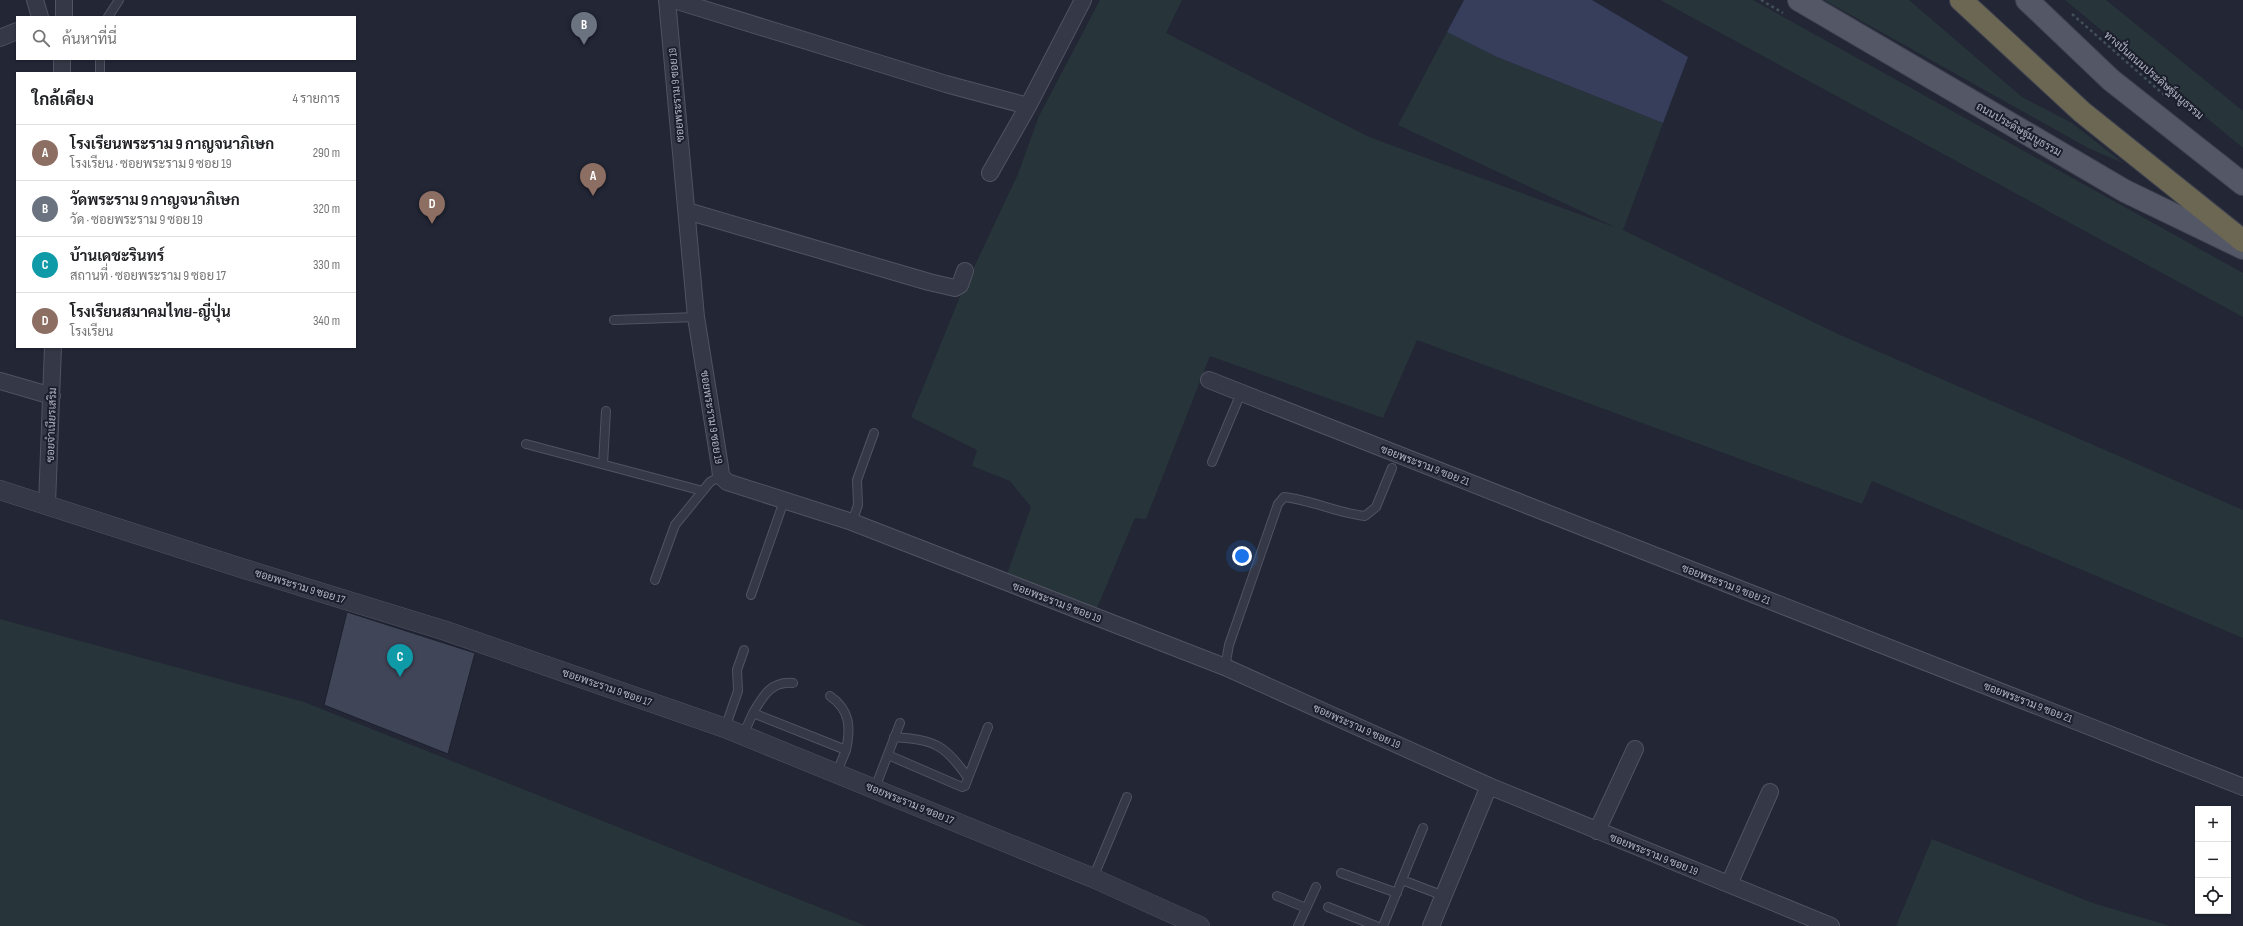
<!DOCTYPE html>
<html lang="th">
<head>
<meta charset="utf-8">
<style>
  :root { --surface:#fff; --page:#f2f2f2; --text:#202124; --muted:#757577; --line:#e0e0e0; --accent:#50577f }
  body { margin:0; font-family:"Sofia Sans Condensed",Sarabun,sans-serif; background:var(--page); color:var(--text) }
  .controls { position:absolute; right:12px; bottom:12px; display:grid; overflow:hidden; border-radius:0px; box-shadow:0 1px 3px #0004 }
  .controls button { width:36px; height:36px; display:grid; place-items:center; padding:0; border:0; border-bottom:1px solid var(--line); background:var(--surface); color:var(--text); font:20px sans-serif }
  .you { position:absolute; left:1242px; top:556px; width:14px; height:14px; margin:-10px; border:3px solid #fff; border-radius:50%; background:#1a73e8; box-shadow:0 0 0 6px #1a73e833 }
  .badge { display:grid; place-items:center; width:26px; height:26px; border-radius:50%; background:var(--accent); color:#fff; font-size:13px; font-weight:700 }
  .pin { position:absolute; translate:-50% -33px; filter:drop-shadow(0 1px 2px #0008) }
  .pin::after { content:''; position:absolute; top:21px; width:14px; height:12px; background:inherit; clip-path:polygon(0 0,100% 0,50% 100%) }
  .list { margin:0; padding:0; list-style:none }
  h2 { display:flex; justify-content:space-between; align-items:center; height:52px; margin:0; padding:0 16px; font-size:17px }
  h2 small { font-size:13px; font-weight:400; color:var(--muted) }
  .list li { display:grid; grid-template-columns:26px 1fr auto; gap:12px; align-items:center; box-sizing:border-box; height:56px; padding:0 16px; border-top:1px solid var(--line) }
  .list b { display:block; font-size:15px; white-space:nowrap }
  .list p { margin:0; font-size:13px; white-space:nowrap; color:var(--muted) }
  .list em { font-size:13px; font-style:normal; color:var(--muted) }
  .icon { flex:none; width:22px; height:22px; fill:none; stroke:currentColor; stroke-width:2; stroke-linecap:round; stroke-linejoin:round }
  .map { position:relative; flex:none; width:2243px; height:926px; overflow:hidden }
  .search { position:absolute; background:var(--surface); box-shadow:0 1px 3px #0004; left:16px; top:16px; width:340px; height:44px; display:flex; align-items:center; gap:10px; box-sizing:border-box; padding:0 14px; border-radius:0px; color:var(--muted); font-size:15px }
  .panel { position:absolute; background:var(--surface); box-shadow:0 1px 3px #0004; left:16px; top:72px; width:340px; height:276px; border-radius:0px }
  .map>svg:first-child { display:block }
</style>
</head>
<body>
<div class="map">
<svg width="2243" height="926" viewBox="0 0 2243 926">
  <rect width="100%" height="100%" fill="#222635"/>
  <path fill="#273439" d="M1100,0h82l-16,33 203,104 248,91 -219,-103 49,-93 50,25 166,66 -40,107 215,104 405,176v128l-371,-157 -10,23 -445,-164 -34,78 -173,-62 -64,163 -11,-1 -38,90 -90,-34 24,-67 -21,-26 -38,-15 5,-16 -66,-33 48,-118 59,-125 21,-58z
    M1660,0h93l490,273v44z
    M1824,0h85l113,97 50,26 51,40 -35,-15z
    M2065,0h41l137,111v37z
    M0,619l304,83 562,224h-866z
    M1932,839l161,64 77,23h-274z"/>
  <path fill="#373e5b" d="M1464,0h128l96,57 -25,66 -166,-66 -50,-25z"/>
  <path fill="#404558" stroke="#1d202d" d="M347,612l128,41 -27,101 -124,-49z"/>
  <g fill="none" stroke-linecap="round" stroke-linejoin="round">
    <g stroke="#505361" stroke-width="10">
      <path id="service" d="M108,17l11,-17
        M100,73v-14
        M614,320l82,-3
        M526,444l177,47
        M1212,462l29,-69
        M603,464l3,-53
        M852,522l6,-17 -1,-25 17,-47
        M655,580l20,-55 35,-43 11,-6
        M751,595l33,-94
        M1225,667l4,-22 49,-141 6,-7c28,3 53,16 81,19l11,-9 16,-39
        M830,696c20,14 21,31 16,54
        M753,713c10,-17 18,-32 40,-30
        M725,728l13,-37 -1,-21 7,-20
        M743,735l10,-22 93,37 -9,22
        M888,755l74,32 3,-1 3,-8c-23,-34 -34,-38 -74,-41
        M968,778l20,-51
        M875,788l25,-65
        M1341,873l56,20
        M1093,878l34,-81
        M1402,880l42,16
        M1277,896l29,12
        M1328,907l48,19
        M1298,926l18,-39
        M1383,926l40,-98"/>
    </g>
    <g stroke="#505361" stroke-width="18">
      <path id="minor" d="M35,0l5,17
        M667,0l29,317 24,150 1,9 6,6 125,40 373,145 264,119 342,140
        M674,0l272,84 82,22 55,-106
        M64,17v-17
        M0,38l17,-7
        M62,73v-14
        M990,173l38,-67
        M687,211l242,71 26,6 5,-3 5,-14
        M1209,380l1034,407
        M0,381l52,15
        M47,504l6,-157
        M1597,831l38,-82
        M1729,884l41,-92
        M1431,926l58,-140"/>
    </g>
    <g stroke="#505361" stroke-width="20">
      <path id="tertiary" d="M0,490l235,76 208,64 282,98 368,150 107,48"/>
    </g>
    <g stroke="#3f4250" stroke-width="24">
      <path id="primary" d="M1799,0l326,191 118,57
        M2027,0l84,80 132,104"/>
    </g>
    <g stroke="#3d404e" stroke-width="24">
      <path id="motorway" d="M1961,0l121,112 161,129"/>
    </g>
    <path stroke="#434f56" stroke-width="2.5" stroke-dasharray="3 3" stroke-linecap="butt" d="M1761,0l22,13
      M2072,14l98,86"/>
    <use href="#service" stroke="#353846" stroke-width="8"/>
    <use href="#minor" stroke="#353846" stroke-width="16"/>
    <use href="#tertiary" stroke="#353846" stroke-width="19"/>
    <use href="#primary" stroke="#535766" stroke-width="22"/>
    <use href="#motorway" stroke="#6b6753" stroke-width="22"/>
  </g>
  <g text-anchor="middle" stroke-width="4" stroke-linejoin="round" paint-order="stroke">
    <g font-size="11" fill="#b0b3c3" stroke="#1b1e2b">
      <text transform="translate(2154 75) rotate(41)" y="4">ทางปั่นถนนประดิษฐ์มนูธรรม</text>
      <text transform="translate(676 95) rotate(-95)" y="4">ซอยพระราม 9 ซอย 19</text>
      <text transform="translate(2019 129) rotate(30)" y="4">ถนนประดิษฐ์มนูธรรม</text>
      <text transform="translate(712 417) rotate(81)" y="4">ซอยพระราม 9 ซอย 19</text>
      <text transform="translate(51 425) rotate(-88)" y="4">ซอยจำเนียรเสริม</text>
      <text transform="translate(1425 465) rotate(21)" y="4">ซอยพระราม 9 ซอย 21</text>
      <text transform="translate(1726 584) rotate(21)" y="4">ซอยพระราม 9 ซอย 21</text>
      <text transform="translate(300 586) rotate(17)" y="4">ซอยพระราม 9 ซอย 17</text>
      <text transform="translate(1057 602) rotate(21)" y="4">ซอยพระราม 9 ซอย 19</text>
      <text transform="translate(607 687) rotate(19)" y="4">ซอยพระราม 9 ซอย 17</text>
      <text transform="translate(2028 702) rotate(21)" y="4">ซอยพระราม 9 ซอย 21</text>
      <text transform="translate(1357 726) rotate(24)" y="4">ซอยพระราม 9 ซอย 19</text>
      <text transform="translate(910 803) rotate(22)" y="4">ซอยพระราม 9 ซอย 17</text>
      <text transform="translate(1654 854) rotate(22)" y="4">ซอยพระราม 9 ซอย 19</text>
    </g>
  </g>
</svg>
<div class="controls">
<button>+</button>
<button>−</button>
<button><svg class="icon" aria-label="locate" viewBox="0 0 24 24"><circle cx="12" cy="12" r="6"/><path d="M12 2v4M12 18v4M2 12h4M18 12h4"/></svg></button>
</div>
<div class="you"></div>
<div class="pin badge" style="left:593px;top:196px;background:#8d6e63">A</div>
<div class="pin badge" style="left:584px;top:45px;background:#6b7280">B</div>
<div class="pin badge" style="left:400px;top:677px;background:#0f9aa8">C</div>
<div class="pin badge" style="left:432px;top:224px;background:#8d6e63">D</div>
<div class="search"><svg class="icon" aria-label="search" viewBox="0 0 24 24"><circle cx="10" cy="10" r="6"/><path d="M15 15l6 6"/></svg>ค้นหาที่นี่</div>
<section class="panel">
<h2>ใกล้เคียง<small>4 รายการ</small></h2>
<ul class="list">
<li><span class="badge" style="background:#8d6e63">A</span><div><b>โรงเรียนพระราม 9 กาญจนาภิเษก</b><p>โรงเรียน · ซอยพระราม 9 ซอย 19</p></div><em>290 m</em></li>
<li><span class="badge" style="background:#6b7280">B</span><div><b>วัดพระราม 9 กาญจนาภิเษก</b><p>วัด · ซอยพระราม 9 ซอย 19</p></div><em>320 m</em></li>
<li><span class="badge" style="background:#0f9aa8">C</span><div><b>บ้านเดชะรินทร์</b><p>สถานที่ · ซอยพระราม 9 ซอย 17</p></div><em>330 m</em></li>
<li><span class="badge" style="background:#8d6e63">D</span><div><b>โรงเรียนสมาคมไทย-ญี่ปุ่น</b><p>โรงเรียน</p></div><em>340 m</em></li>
</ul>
</section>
</div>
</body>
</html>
